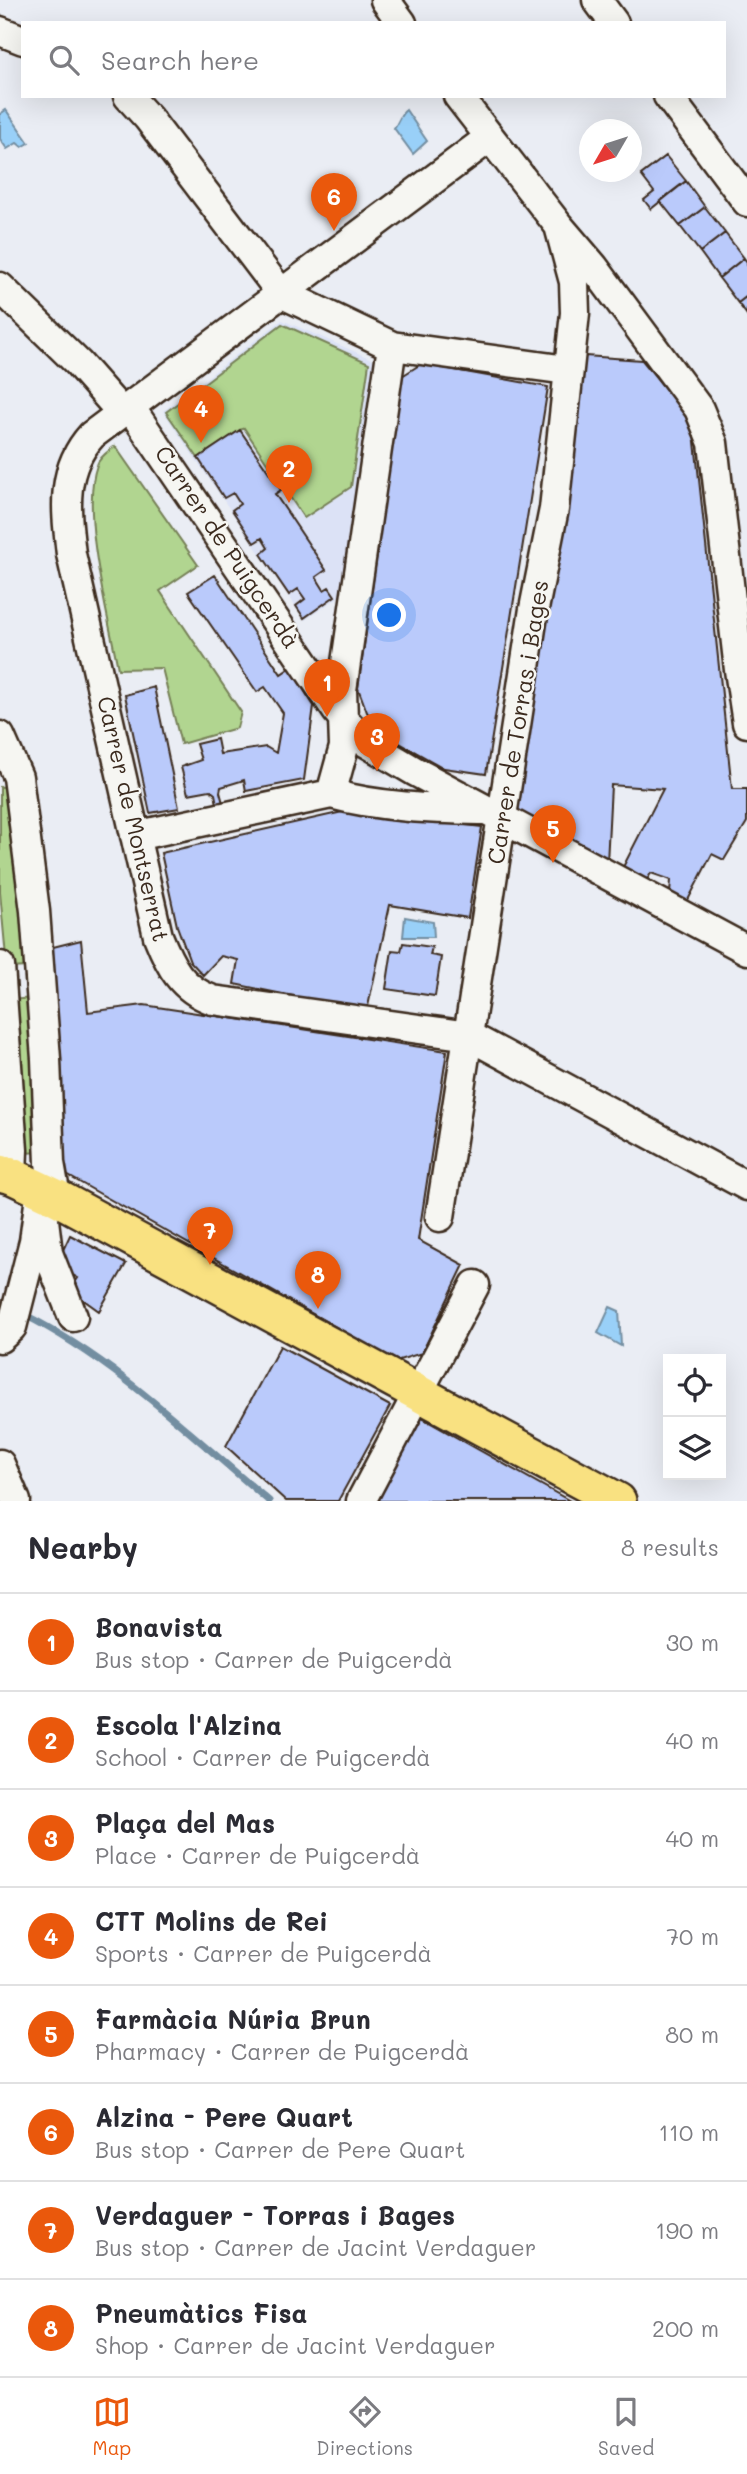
<!DOCTYPE html>
<html lang="en">
<head>
<meta charset="utf-8">
<style>
  :root { --surface:#fff; --page:#f7f7f7; --text:#2b2b33; --muted:#7c7c81; --line:#e1e1e2; --accent:#ea580c }
  body { margin:0; font-family:Mali,sans-serif; background:var(--page); color:var(--text) }
  .controls { position:absolute; right:21px; bottom:21px; display:grid; overflow:hidden; border-radius:0px; box-shadow:0 7px 28px #0002 }
  .controls button { width:63px; height:63px; display:grid; place-items:center; padding:0; border:0; border-bottom:2px solid var(--line); background:var(--surface); color:var(--text); font:35px sans-serif }
  .compass { position:absolute; left:579px; top:119px; width:63px; height:63px; border-radius:50%; background:var(--surface); box-shadow:0 7px 28px #0002; rotate:231deg }
  .you { position:absolute; left:390px; top:616px; width:24px; height:24px; margin:-18px; border:5px solid #fff; border-radius:50%; background:#1a73e8; box-shadow:0 0 0 10px #1a73e833 }
  .badge { display:grid; place-items:center; width:46px; height:46px; border-radius:50%; background:var(--accent); color:#fff; font-size:23px; font-weight:700 }
  .pin { position:absolute; translate:-50% -58px; filter:drop-shadow(0 2px 4px #0008) }
  .pin::after { content:''; position:absolute; top:37px; width:24px; height:21px; background:inherit; clip-path:polygon(0 0,100% 0,50% 100%) }
  .list { margin:0; padding:0; list-style:none }
  h2 { display:flex; justify-content:space-between; align-items:center; height:91px; margin:0; padding:0 28px; font-size:30px }
  h2 small { font-size:23px; font-weight:400; color:var(--muted) }
  .list li { display:grid; grid-template-columns:46px 1fr auto; gap:21px; align-items:center; box-sizing:border-box; height:98px; padding:0 28px; border-top:2px solid var(--line) }
  .list b { display:block; font-size:26px; white-space:nowrap }
  .list p { margin:0; font-size:23px; white-space:nowrap; color:var(--muted) }
  .list em { font-size:23px; font-style:normal; color:var(--muted) }
  .icon { flex:none; width:38px; height:38px; fill:none; stroke:currentColor; stroke-width:2; stroke-linecap:round; stroke-linejoin:round }
  .map { position:relative; flex:none; width:747px; height:1501px; overflow:hidden }
  .search { position:absolute; background:var(--surface); box-shadow:0 7px 28px #0002; left:21px; right:21px; top:21px; height:77px; display:flex; align-items:center; gap:18px; box-sizing:border-box; padding:0 24px; border-radius:0px; color:var(--muted); font-size:26px }
  .sheet { height:875px; background:var(--surface) }
  nav { display:flex; justify-content:space-around; align-items:center; box-sizing:border-box; height:98px; border-top:2px solid var(--line); background:var(--surface); font-size:19px; color:var(--muted) }
  nav a { display:grid; justify-items:center; gap:4px }
  nav .on { color:var(--accent) }
  .map>svg:first-child { display:block }
</style>
</head>
<body>
<div class="map">
<svg width="747" height="1501" viewBox="0 0 747 1501">
  <rect width="100%" height="100%" fill="#eaedf4"/>
  <filter id="ink" filterUnits="userSpaceOnUse"><feTurbulence type="fractalNoise" baseFrequency=".0143" numOctaves="2"/><feDisplacementMap in="SourceGraphic" scale="14" xChannelSelector="R" yChannelSelector="G"/><feConvolveMatrix kernelMatrix="1 2 1 2 8 2 1 2 1" color-interpolation-filters="sRGB"/></filter>
  <g filter="url(#ink)">
    <path fill="#dce2f6" d="M282,320l92,40 -34,236 -35,24 -142,-209z"/>
    <path fill="#b1d590" stroke="#768057" stroke-width="2" d="M282,324l87,39 -18,124 -47,31 -60,-90 -46,30 -32,-46z
      M115,446l83,119 -38,26 81,121 -4,16 -56,16 -19,-76 -44,1c-9,-51 -38,-157 -21,-204 2,-8 12,-14 18,-19z
      M12,786l17,181 -22,1 -7,-76v-105z
      M32,998l11,154 -20,1 -12,-153z"/>
    <path fill="#99d0f8" stroke="#738ea1" stroke-width="2" d="M6,110l23,33 -7,4 -5,-4 -10,6 -7,-10v-25z
      M406,110l21,31 -14,13 -19,-26c5,-6 6,-14 12,-18z
      M405,917l28,5 1,15h-31z
      M610,1307l9,4 2,35 -23,-13z"/>
    <g fill="none" stroke-linecap="round" stroke-linejoin="round">
      <path stroke="#738ea1" stroke-width="7" d="M23,1314c92,46 168,121 246,187"/>
    </g>
    <path fill="#bacafb" stroke="#3b2a1e" stroke-width="2" d="M666,156l20,25 -35,28 -7,-9 10,-8 -13,-17z
      M686,181l19,26 -25,19 -20,-25z
      M705,207l20,26 -25,19 -20,-26z
      M725,233l19,25 -25,20 -19,-26z
      M744,258l3,4v34l-9,7 -19,-25z
      M747,296v19l-9,-12z
      M585,356l57,4 51,63 39,366h15v33l-23,38 -12,-6 -25,48 -17,-9 1,-13 -20,-7 -4,7 -24,-13 40,-78 -52,-4 -4,78 -91,-52z
      M421,364l127,23 -62,387 -42,-6 -62,-35 -15,-21 -9,-24 44,-312z
      M240,430l41,60 -6,4 51,76 -10,7 8,13 5,-3 6,9 -31,22 -8,-12 9,-7 -7,-10 -9,6 -28,-41 7,-6 -6,-10 -8,5 -22,-33 8,-6 -7,-11 -9,5 -26,-40z
      M215,575l66,99 9,-6 24,38 -10,74 -58,11 -2,-11 -23,7 -1,5 3,11 -6,1 -2,-10 -5,-4 -22,4 -7,-27 20,-7 -5,-16 21,-5 3,15 46,-7 10,6 7,-40 -18,-26 -8,5 -69,-100z
      M154,687l25,121 -29,5 -25,-118z
      M347,811l135,16 -14,91 -78,-13 -23,106 -133,-27 4,-24 -17,-4 -18,19 -13,-14 -13,-35 -16,-73z
      M81,940l7,72 56,-7 303,46 -29,189 46,25 -42,88 -26,8 -331,-187 -20,-225z
      M403,943l29,4 -2,8 11,2 -6,39 -49,-7 6,-39 9,1z
      M70,1235l56,29 -27,47 -29,-21 8,-12 -22,-13z
      M280,1346l110,60 -52,95h-52l-60,-55z
      M420,1417l150,84h-198z"/>
    <g fill="none" stroke-linecap="round" stroke-linejoin="round">
      <g stroke="#3b2a1e" stroke-width="33">
        <path id="minor" d="M385,0l17,23
          M597,0l17,23
          M0,31l23,9
          M128,96l20,22 133,175 111,53 175,24
          M458,96l101,130 35,41 105,142 14,34 26,227 8,53
          M668,96l79,106
          M489,138l-397,297c-32,35 -26,75 -21,119l87,382c12,30 23,53 55,64l256,36 278,150
          M0,287l78,76 44,50
          M130,407l207,304 25,29 54,32 331,178
          M0,736l18,41 17,134 11,148 4,104 6,34
          M331,794l13,-47 -2,-57 50,-344
          M135,836l196,-42c48,13 99,15 149,16
          M0,966l13,184 -1,26
          M440,1217l94,-608 20,-100 21,-196 -1,-31 -15,-56
          M44,1220l4,33 25,64
          M0,1338l12,-11 22,-86 7,-52
          M0,1464l16,37
          M361,1501l114,-216"/>
      </g>
      <g stroke="#3b2a1e" stroke-width="40">
        <path id="major" d="M0,1173l12,3 44,21 562,304"/>
      </g>
      <use href="#minor" stroke="#f6f6f2" stroke-width="28"/>
      <use href="#major" stroke="#f9e181" stroke-width="35"/>
    </g>
  </g>
  <g text-anchor="middle" stroke-width="5" stroke-linejoin="round" paint-order="stroke">
    <g font-size="23" fill="#3b2a1e" stroke="#f6f6f2">
      <text transform="translate(227 547) rotate(56)" y="8">Carrer de Puigcerdà</text>
      <text transform="translate(518 722) rotate(-81)" y="8">Carrer de Torras i Bages</text>
      <text transform="translate(133 819) rotate(77)" y="8">Carrer de Montserrat</text>
    </g>
  </g>
</svg>
<div class="controls">
<button><svg class="icon" aria-label="locate" viewBox="0 0 24 24"><circle cx="12" cy="12" r="6"/><path d="M12 2v4M12 18v4M2 12h4M18 12h4"/></svg></button>
<button><svg class="icon" aria-label="layers" viewBox="0 0 24 24"><path d="M12 4l9 5-9 5-9-5zM3 14l9 5 9-5"/></svg></button>
</div>
<svg class="compass" viewBox="-18 -18 36 36"><path d="M0-13l5 13h-10z" fill="#e53935"/><path d="M0 13l5-13h-10z" fill="#7c7c81"/></svg>
<div class="you"></div>
<div class="pin badge" style="left:327px;top:717px">1</div>
<div class="pin badge" style="left:289px;top:503px">2</div>
<div class="pin badge" style="left:377px;top:771px">3</div>
<div class="pin badge" style="left:201px;top:443px">4</div>
<div class="pin badge" style="left:553px;top:863px">5</div>
<div class="pin badge" style="left:334px;top:231px">6</div>
<div class="pin badge" style="left:210px;top:1265px">7</div>
<div class="pin badge" style="left:318px;top:1309px">8</div>
<div class="search"><svg class="icon" aria-label="search" viewBox="0 0 24 24"><circle cx="10" cy="10" r="6"/><path d="M15 15l6 6"/></svg>Search here</div>
</div>
<section class="sheet">
<h2>Nearby<small>8 results</small></h2>
<ul class="list">
<li><span class="badge">1</span><div><b>Bonavista</b><p>Bus stop · Carrer de Puigcerdà</p></div><em>30 m</em></li>
<li><span class="badge">2</span><div><b>Escola l'Alzina</b><p>School · Carrer de Puigcerdà</p></div><em>40 m</em></li>
<li><span class="badge">3</span><div><b>Plaça del Mas</b><p>Place · Carrer de Puigcerdà</p></div><em>40 m</em></li>
<li><span class="badge">4</span><div><b>CTT Molins de Rei</b><p>Sports · Carrer de Puigcerdà</p></div><em>70 m</em></li>
<li><span class="badge">5</span><div><b>Farmàcia Núria Brun</b><p>Pharmacy · Carrer de Puigcerdà</p></div><em>80 m</em></li>
<li><span class="badge">6</span><div><b>Alzina - Pere Quart</b><p>Bus stop · Carrer de Pere Quart</p></div><em>110 m</em></li>
<li><span class="badge">7</span><div><b>Verdaguer - Torras i Bages</b><p>Bus stop · Carrer de Jacint Verdaguer</p></div><em>190 m</em></li>
<li><span class="badge">8</span><div><b>Pneumàtics Fisa</b><p>Shop · Carrer de Jacint Verdaguer</p></div><em>200 m</em></li>
</ul>
</section>
<nav>
<a class="on"><svg class="icon" aria-label="map" viewBox="0 0 24 24"><path d="M3 6l6-2 6 2 6-2v14l-6 2-6-2-6 2zM9 4v14M15 6v14"/></svg>Map</a>
<a><svg class="icon" aria-label="directions" viewBox="0 0 24 24"><path d="M12 3l9 9-9 9-9-9zM9 14v-3h6M13 9l2 2-2 2"/></svg>Directions</a>
<a><svg class="icon" aria-label="saved" viewBox="0 0 24 24"><path d="M7 4h10v16l-5-4-5 4z"/></svg>Saved</a>
</nav>
</body>
</html>
